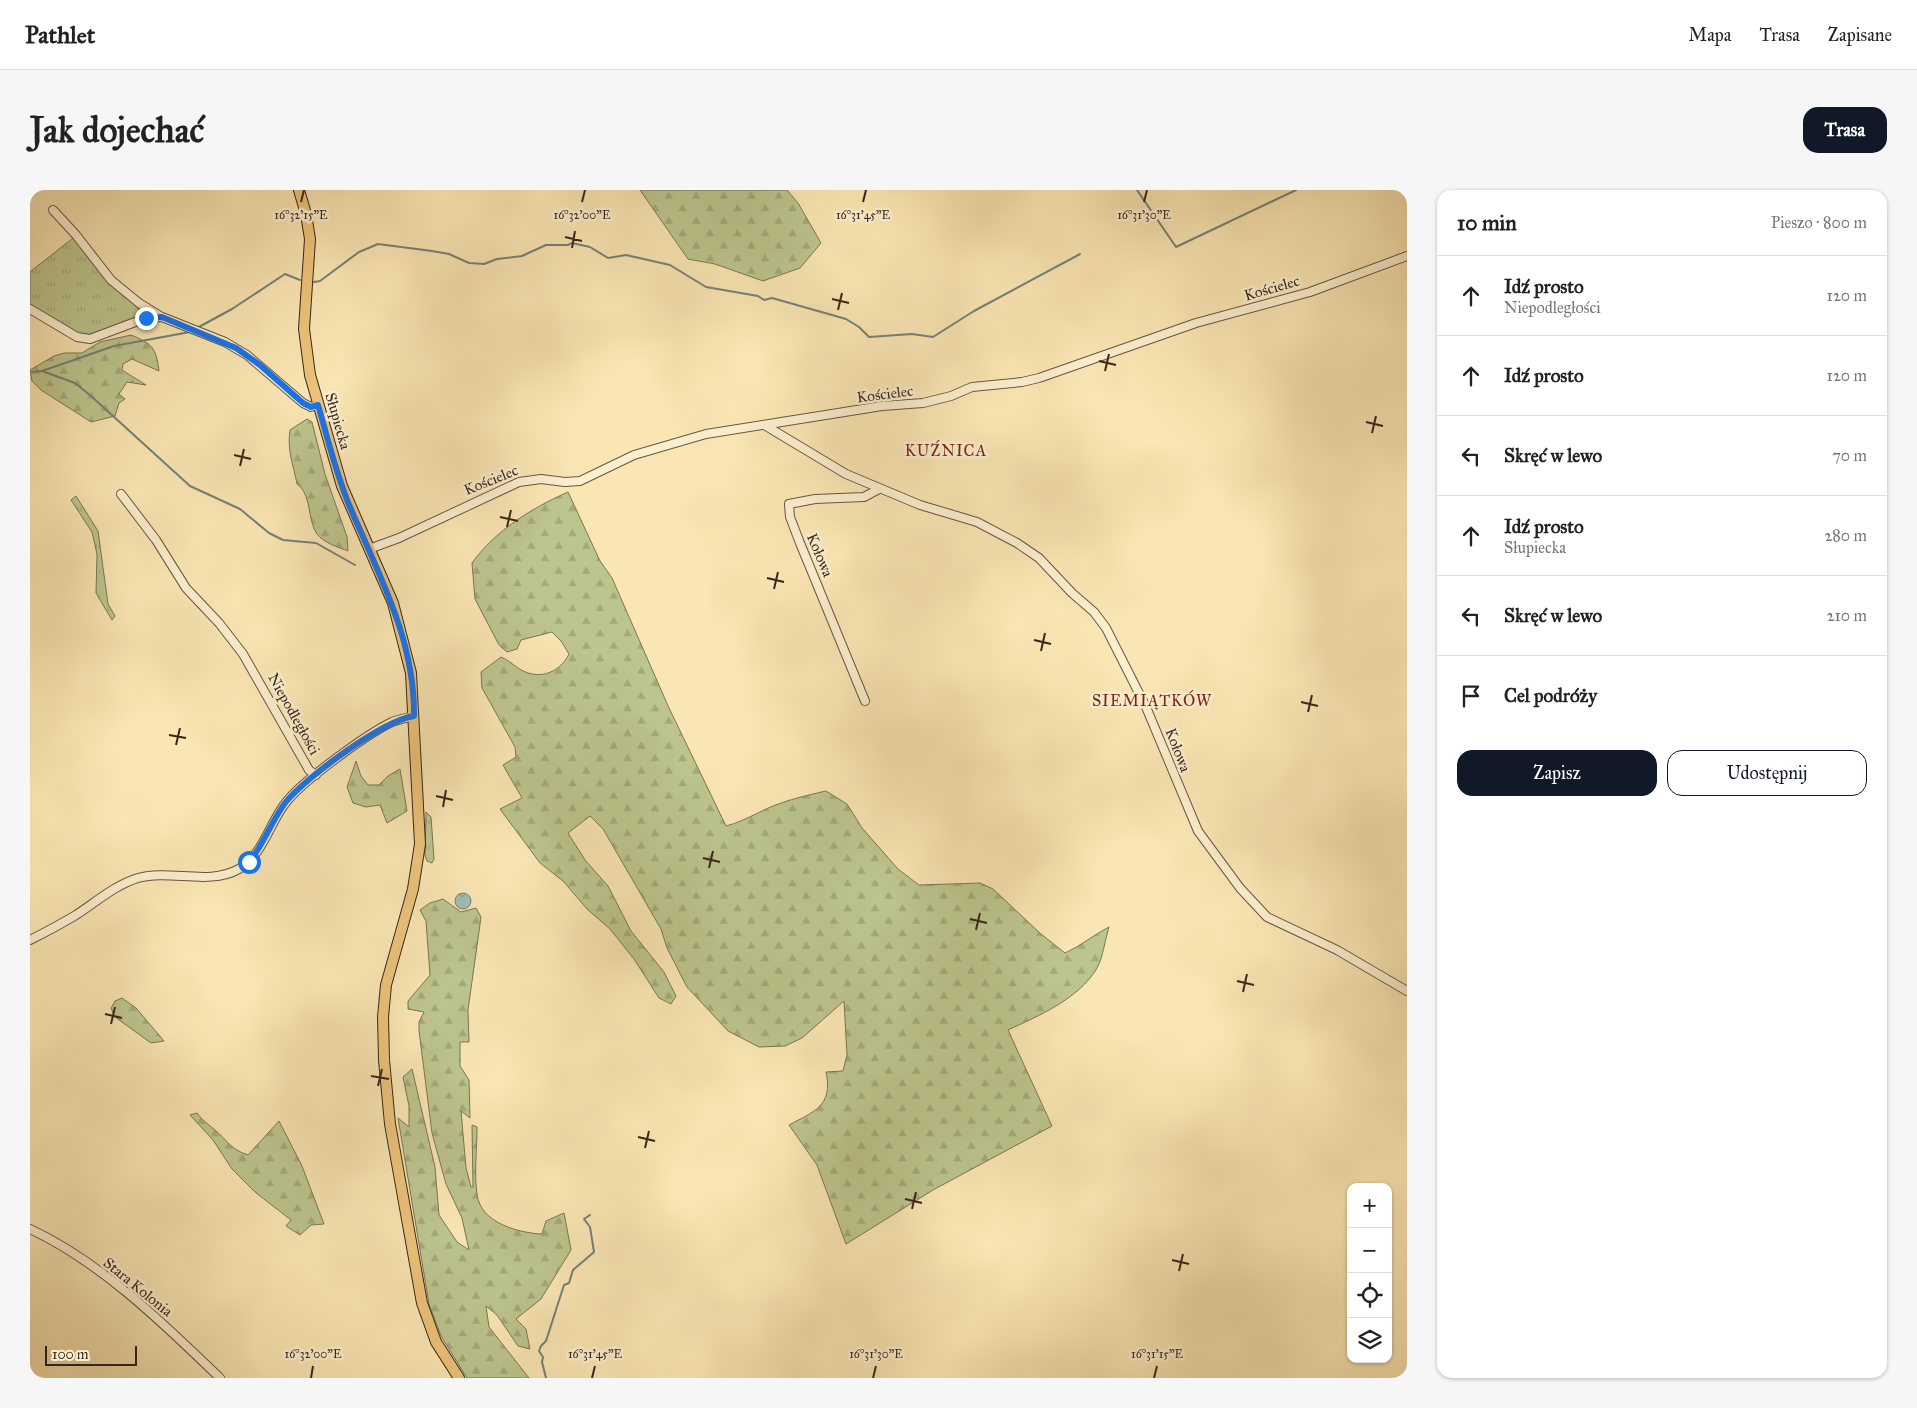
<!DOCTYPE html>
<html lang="pl">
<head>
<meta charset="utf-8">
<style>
  :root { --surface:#fff; --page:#f6f6f6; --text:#222; --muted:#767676; --line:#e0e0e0; --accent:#111827 }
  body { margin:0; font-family:"IM FELL Great Primer",serif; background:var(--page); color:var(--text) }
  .controls { position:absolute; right:15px; bottom:15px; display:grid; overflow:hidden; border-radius:10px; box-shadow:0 1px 4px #0004 }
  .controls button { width:45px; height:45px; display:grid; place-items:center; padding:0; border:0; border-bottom:1px solid var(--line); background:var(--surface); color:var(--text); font:25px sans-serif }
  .scale { position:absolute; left:15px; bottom:12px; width:92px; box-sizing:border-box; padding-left:5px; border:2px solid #36261b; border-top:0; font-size:14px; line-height:18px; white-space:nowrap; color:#36261b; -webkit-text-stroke:4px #fcefce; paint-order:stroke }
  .stop { position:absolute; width:15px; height:15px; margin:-11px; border:4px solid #1a73e8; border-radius:50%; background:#fff }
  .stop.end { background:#1a73e8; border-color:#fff; box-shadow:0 1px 5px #0008 }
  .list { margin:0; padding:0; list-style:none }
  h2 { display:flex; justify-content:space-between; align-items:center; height:65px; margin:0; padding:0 20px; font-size:21px }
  h2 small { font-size:16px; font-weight:400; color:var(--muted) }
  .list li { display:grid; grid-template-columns:32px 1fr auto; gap:15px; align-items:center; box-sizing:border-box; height:80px; padding:0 20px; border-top:1px solid var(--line) }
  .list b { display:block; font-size:19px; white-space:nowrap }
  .list p { margin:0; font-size:16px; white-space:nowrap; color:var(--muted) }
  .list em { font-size:16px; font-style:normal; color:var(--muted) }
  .actions { display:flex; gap:10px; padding:15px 20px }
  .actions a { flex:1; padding:11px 0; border:1px solid var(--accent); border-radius:15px; text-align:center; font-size:18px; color:var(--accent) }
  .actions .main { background:var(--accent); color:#fff }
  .icon { flex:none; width:28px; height:28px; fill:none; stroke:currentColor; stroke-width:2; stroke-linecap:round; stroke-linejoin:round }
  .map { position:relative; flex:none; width:1377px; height:1188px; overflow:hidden; border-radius:15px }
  header { display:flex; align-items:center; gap:30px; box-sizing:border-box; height:70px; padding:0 25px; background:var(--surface); border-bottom:1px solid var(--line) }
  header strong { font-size:24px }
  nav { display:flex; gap:28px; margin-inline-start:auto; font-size:18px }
  .intro { display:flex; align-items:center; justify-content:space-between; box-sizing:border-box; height:120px; padding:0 30px }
  h1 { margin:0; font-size:35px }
  .button { padding:12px 22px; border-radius:15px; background:var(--accent); color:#fff; font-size:18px; font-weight:700 }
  main { display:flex; gap:30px; padding:0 30px }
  aside { flex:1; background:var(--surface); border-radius:15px; box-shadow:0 1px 4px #0004 }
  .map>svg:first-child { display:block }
</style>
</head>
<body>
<header>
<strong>Pathlet</strong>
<nav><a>Mapa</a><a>Trasa</a><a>Zapisane</a></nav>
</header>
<div class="intro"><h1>Jak dojechać</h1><a class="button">Trasa</a></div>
<main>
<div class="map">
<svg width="1377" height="1188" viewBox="0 0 1377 1188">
  <defs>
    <pattern id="grass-tufts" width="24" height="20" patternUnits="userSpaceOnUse" patternTransform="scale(1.25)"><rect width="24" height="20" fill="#bdc58e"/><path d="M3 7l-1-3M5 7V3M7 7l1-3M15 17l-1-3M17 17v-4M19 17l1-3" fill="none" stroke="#a3a97a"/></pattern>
    <pattern id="forest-firs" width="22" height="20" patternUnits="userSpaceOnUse" patternTransform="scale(1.25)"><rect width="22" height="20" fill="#bdc58e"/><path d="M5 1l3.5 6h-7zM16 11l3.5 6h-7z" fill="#a3a97a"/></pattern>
    <pattern id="water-ripples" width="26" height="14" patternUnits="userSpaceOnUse" patternTransform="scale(1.25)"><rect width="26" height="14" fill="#9fbeb2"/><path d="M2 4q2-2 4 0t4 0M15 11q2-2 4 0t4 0" fill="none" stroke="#829a90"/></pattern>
  </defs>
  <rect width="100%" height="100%" fill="#fae6b4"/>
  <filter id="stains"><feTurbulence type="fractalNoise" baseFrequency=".004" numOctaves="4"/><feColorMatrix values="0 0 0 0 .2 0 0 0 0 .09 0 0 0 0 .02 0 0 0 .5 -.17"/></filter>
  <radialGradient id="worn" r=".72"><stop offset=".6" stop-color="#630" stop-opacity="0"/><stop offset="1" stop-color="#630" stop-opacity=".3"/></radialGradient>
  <path fill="url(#grass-tufts)" stroke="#7a7654" d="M43,48l37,45 38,31 -11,6 -49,16 -8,-1 -50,-29v-34z
    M46,306l22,35 10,73 7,12 -3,4 -16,-27 1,-39 -5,-22 -21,-32z
    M396,622l5,5 3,42 -2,4 -5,-2 -2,-5z"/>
  <path fill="url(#forest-firs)" stroke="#7a7654" d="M610,0h147l11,13 23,40 -21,25 -37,13 -48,-17 -27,-5z
    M101,145c22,9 25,13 28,36l-27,-12 -9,5 -1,6 24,15 -19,-3 -8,12 6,5 -6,4 -4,13 -24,6 -50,-32 -9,-9 -2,-11 24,-14 10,-3h18l18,-11z
    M277,229l5,3 13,52 22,63 1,14c-10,-4 -24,-8 -31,-17 -10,-15 -5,-39 -20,-50 -4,-21 -10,-33 -7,-54z
    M538,302l32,69 12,17 57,130 57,118c12,-3 21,-8 32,-13 20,-11 46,-17 68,-22l21,13 15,24 36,41 21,16 61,-2 13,6 48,45 24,19c16,-7 28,-18 44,-26 -4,13 -6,30 -12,41 -18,31 -59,48 -89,62l44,96 -119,64 -87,54 -29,-79 -28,-40c26,-14 44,-19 37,-53l17,-1 4,-16 -3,-54 -42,37 -17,8 -26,1 -31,-16 -41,-44 -20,-39 -6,-19 -58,-100 -13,-13 -22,17 17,27 23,26 23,45 33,41 12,24 -5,8 -12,-6 -25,-39 -24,-30 -23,-20 -24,-28 -23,-18 -40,-54 22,-11 -19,-33 13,-8 -1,-10 -33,-59 -1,-16 20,-15c7,3 11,7 17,11 19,13 41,6 51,-14l-8,-13 -9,-9 -31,8 -4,9 -10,3 -8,-7 -24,-46 -3,-36c24,-33 60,-55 96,-71z
    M326,571l5,15 7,9h11l9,-9 12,-7 7,42 -20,12 -7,-18 -14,2 -13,-4 -6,-16z
    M413,709l18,13 15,-4 5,9 -13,93 1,32h-9v24l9,14 1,38 -9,-7 5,57 5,19h2l-1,-62 5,2c0,22 -3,46 0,67 3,29 42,39 65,40l4,-13 18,-8 7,37 -30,49 -25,20 10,10 4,20 -12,-3 -21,-31 -11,-9 3,21 40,51h-62l-26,-42 -12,-32 -31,-186 11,9v-21l-6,-29 9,-8 23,98 4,48 18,27 12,8 -7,-32 -16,-34 -14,-51 -13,-102v-9l5,-10 -16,-3v-8l22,-26 -4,-54 -6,-11 10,-7z
    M92,808l14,10 28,33 -13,2 -36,-26 -4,-9 4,-7z
    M167,923c6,8 11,11 18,17 13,11 15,19 33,25l31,-34 23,45 22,58 -13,1 -11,10 -14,-9 5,-6 -36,-28 -23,-23 -19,-29 -23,-25z"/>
  <path fill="url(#water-ripples)" stroke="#758176" d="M425 711a8 8 0 1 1 16 0a8 8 0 1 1-16 0Z"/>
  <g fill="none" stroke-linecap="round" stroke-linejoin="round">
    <path stroke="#758176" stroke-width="2" d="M1107,0l39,57 120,-57
      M284,92l6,-1 39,-29 19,-8 54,7 17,3 20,9 15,1 13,-5 25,-3 24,-11h22l4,-2 18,4 18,11 18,-3 44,10 36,22 52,9 6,4 8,-2 74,21 13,8 10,10 43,-3 21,3 41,-26 106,-57
      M167,138l35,-19 53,-35 15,6
      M12,181l33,12 16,13 99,90 50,23 29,24 14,7 33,3 39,22
      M0,182l12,-1 72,-25 76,-14
      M516,1188l-4,-16 1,-5 -4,-6 2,-5 5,-5 18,-56 5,-2 4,-13 21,-18 -4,-25 -6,-8 6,-4"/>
    <g stroke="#675641" stroke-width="10">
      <path id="minor" d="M23,20l23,25 35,45 28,23 21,13
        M0,119l47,28 13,2 56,-21 16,-1 63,25 22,13 56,48 8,4 7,-2
        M736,236l80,48 74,31 57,17 40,21 22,15 33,35 22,19 12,16 40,79 52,124 42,57 27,29 70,33 70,41
        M91,304l35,46 30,48 33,35 24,31 66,116 7,5
        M339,359l30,-11 120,-56 22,-3 24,3 15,-1 54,-26 72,-21 176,-28 41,-3 28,-7 21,-9 50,-5 17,-4 157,-55 114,-31 97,-36
        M835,511l-65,-158 -10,-26 -1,-13 26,-5 49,-2 15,-8
        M0,750c16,-8 31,-16 46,-25 20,-13 39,-30 62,-37 33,-9 70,8 101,-9 24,-15 29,-42 45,-64 15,-22 83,-71 108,-83 7,-3 14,-4 22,-6
        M0,1039c71,33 134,95 190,149"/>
    </g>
    <g stroke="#36261b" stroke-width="12">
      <path id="major" d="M269,0l7,24 4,25 -6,90 6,46 32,111 51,117 18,70 9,171 -7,45 -27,96 -3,32 1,43 6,64 32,179 14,39 23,36"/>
    </g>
    <use href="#minor" stroke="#fcefce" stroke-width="8"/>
    <use href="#major" stroke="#edc37a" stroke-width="10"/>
  </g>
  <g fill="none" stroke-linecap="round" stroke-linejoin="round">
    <path stroke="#1a73e8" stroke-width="6" d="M116,128l16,-1 74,31 24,17 43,38 8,4 7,-2c10,34 18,69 32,102 29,68 65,133 64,209 -32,5 -109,62 -129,87 -14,19 -21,41 -36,59"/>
  </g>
  <path fill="none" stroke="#36261b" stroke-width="2" d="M271,12l3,-12M552,12l3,-12M833,12l3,-12M1114,12l3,-12M535,47l17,4M542,58l3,-17M802,109l17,4M808,120l4,-17M1069,171l17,4M1075,181l4,-17M1336,232l17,4M1342,243l4,-17M204,265l17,4M210,276l4,-17M470,327l18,4M477,337l4,-17M737,388l17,4M744,399l4,-17M1004,450l17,4M1011,461l4,-18M1271,512l17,4M1278,522l4,-17M139,545l17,3M146,555l4,-17M406,606l17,4M413,617l3,-17M673,668l17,4M679,678l4,-17M940,729l17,4M946,740l4,-17M1207,791l17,4M1213,802l4,-18M75,824l17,4M81,834l4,-17M341,886l18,3M348,896l4,-17M608,947l17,4M615,958l4,-17M875,1009l17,4M882,1019l4,-17M1142,1070l17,4M1149,1081l4,-17M281,1188l2,-12M562,1188l3,-12M843,1188l3,-12M1124,1188l3,-12"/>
  <g text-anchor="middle" stroke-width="5" stroke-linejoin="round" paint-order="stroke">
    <g font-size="15" fill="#36261b" stroke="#fcefce">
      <text transform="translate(1242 98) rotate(-16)" y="5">Kościelec</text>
      <text transform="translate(855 204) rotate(-7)" y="5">Kościelec</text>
      <text transform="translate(308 231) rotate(74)" y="5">Słupiecka</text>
      <text transform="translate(461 290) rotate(-22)" y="5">Kościelec</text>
      <text transform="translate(790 365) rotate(67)" y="5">Kołowa</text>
      <text transform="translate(264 524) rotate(61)" y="5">Niepodległości</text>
      <text transform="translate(1148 560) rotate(69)" y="5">Kołowa</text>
      <text transform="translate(108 1097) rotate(39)" y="5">Stara Kolonia</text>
    </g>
    <g font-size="16" letter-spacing="1" fill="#7a1f14" stroke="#fcefce">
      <text x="916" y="266">KUŹNICA</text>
      <text x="1122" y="516">SIEMIĄTKÓW</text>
    </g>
  </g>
  <g font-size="12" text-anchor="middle" fill="#36261b" stroke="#fcefce" stroke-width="5" stroke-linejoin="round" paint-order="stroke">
    <text x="271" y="29">16°32'15"E</text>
    <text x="552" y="29">16°32'00"E</text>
    <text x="833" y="29">16°31'45"E</text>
    <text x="1114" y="29">16°31'30"E</text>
    <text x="283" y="1168">16°32'00"E</text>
    <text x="565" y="1168">16°31'45"E</text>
    <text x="846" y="1168">16°31'30"E</text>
    <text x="1127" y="1168">16°31'15"E</text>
  </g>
  <rect width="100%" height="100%" filter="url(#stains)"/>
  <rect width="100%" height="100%" fill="url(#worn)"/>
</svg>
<div class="controls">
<button>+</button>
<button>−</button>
<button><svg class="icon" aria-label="locate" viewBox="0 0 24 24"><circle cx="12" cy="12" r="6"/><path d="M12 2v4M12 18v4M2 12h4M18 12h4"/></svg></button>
<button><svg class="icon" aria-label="layers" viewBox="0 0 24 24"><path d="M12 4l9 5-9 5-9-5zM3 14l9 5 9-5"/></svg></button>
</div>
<div class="scale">100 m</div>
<div class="stop" style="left:219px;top:672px"></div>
<div class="stop end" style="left:116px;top:128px"></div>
</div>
<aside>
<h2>10 min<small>Pieszo · 800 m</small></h2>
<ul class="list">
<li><svg class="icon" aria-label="ahead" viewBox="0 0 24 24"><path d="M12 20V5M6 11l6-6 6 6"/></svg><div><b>Idź prosto</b><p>Niepodległości</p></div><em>120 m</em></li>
<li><svg class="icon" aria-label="ahead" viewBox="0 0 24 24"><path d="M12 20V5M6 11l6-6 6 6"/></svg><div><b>Idź prosto</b></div><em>120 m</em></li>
<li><svg class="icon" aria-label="left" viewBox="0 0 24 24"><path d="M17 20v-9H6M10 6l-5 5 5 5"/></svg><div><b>Skręć w lewo</b></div><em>70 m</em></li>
<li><svg class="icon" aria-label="ahead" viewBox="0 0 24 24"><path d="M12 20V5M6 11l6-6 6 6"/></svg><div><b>Idź prosto</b><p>Słupiecka</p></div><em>280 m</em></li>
<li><svg class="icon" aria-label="left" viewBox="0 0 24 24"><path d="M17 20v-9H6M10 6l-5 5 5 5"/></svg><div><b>Skręć w lewo</b></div><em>210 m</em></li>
<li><svg class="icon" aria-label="arrive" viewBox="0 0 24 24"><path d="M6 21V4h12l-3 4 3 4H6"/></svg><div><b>Cel podróży</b></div></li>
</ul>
<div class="actions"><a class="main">Zapisz</a><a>Udostępnij</a></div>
</aside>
</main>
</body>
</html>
